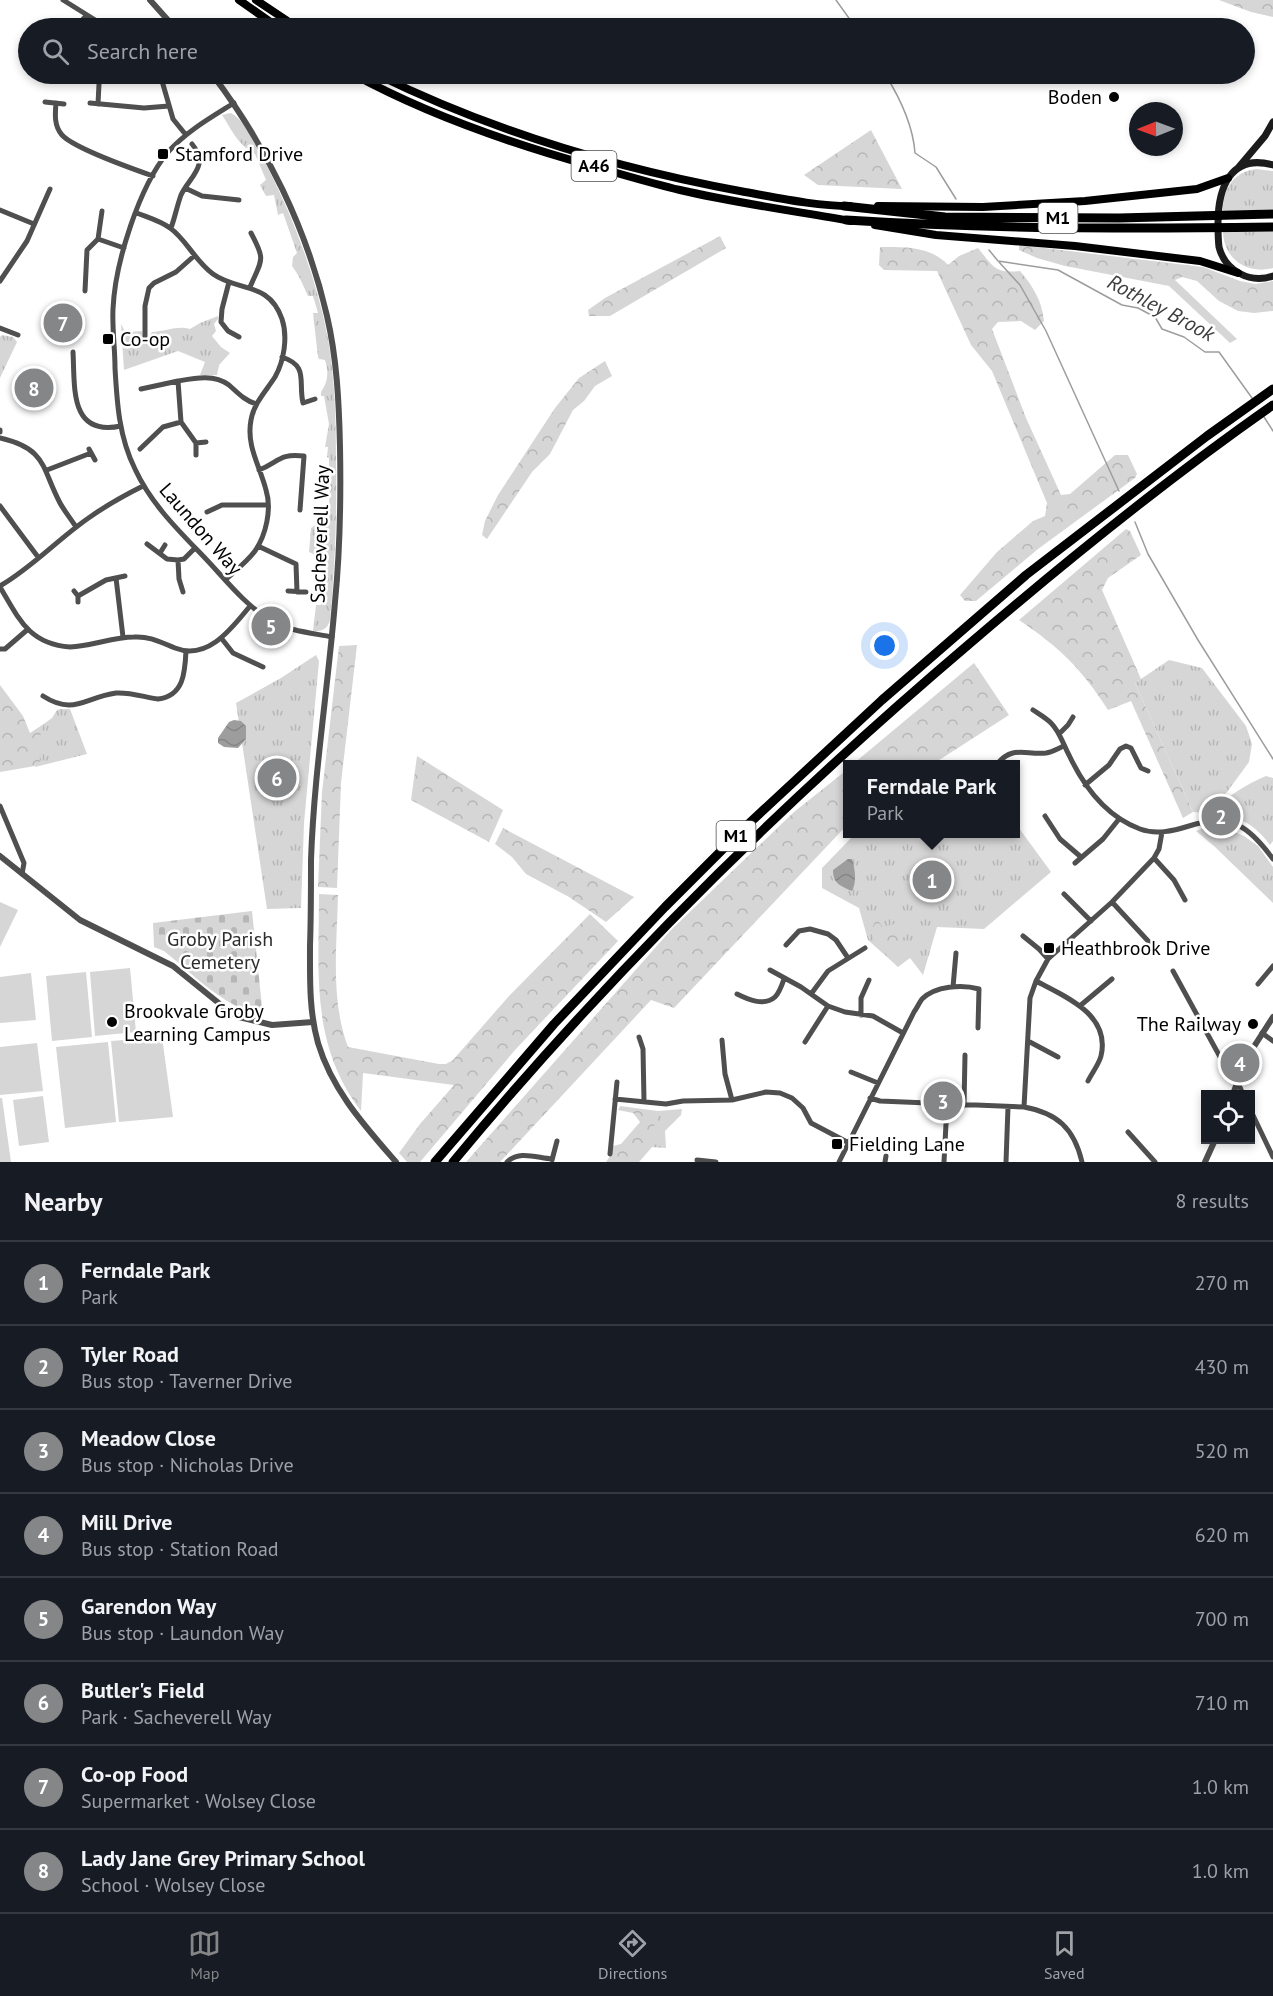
<!DOCTYPE html>
<html lang="en">
<head>
<meta charset="utf-8">
<style>
  :root { --surface:#171b24; --page:#242831; --text:#f1f3f6; --muted:#9ea1a6; --line:#363941; --accent:#858687 }
  body { margin:0; font-family:"PT Sans",sans-serif; background:var(--page); color:var(--text) }
  .controls { position:absolute; right:18px; bottom:18px; display:grid; overflow:hidden; border-radius:0px; box-shadow:0 3px 9px #0003 }
  .controls button { width:54px; height:54px; display:grid; place-items:center; padding:0; border:0; border-bottom:2px solid var(--line); background:var(--surface); color:var(--text); font:30px sans-serif }
  .compass { position:absolute; left:1129px; top:102px; width:54px; height:54px; border-radius:50%; background:var(--surface); box-shadow:0 3px 9px #0003; rotate:269deg }
  .you { position:absolute; left:885px; top:646px; width:21px; height:21px; margin:-15px; border:4px solid #fff; border-radius:50%; background:#1a73e8; box-shadow:0 0 0 9px #1a73e833 }
  .badge { display:grid; place-items:center; width:39px; height:39px; border-radius:50%; background:var(--accent); color:#fff; font-size:20px; font-weight:700 }
  .pin { position:absolute; translate:-50% -50%; border:3px solid #fff; box-shadow:0 2px 6px #0006 }
  .popup { position:absolute; left:843px; top:760px; width:177px; height:78px; box-sizing:border-box; display:grid; place-content:center; border-radius:0px; background:var(--surface); filter:drop-shadow(0 2px 4px #0005); font-size:20px; white-space:nowrap; color:var(--muted) }
  .popup b { font-size:22px; color:var(--text) }
  .popup::after { content:''; position:absolute; left:50%; top:100%; margin-left:-12px; border:12px solid transparent; border-top-color:var(--surface) }
  .list { margin:0; padding:0; list-style:none }
  h2 { display:flex; justify-content:space-between; align-items:center; height:78px; margin:0; padding:0 24px; font-size:26px }
  h2 small { font-size:20px; font-weight:400; color:var(--muted) }
  .list li { display:grid; grid-template-columns:39px 1fr auto; gap:18px; align-items:center; box-sizing:border-box; height:84px; padding:0 24px; border-top:2px solid var(--line) }
  .list b { display:block; font-size:22px; white-space:nowrap }
  .list p { margin:0; font-size:20px; white-space:nowrap; color:var(--muted) }
  .list em { font-size:20px; font-style:normal; color:var(--muted) }
  .icon { flex:none; width:33px; height:33px; fill:none; stroke:currentColor; stroke-width:2; stroke-linecap:round; stroke-linejoin:round }
  .map { position:relative; flex:none; width:1273px; height:1162px; overflow:hidden }
  .search { position:absolute; background:var(--surface); box-shadow:0 3px 9px #0003; left:18px; right:18px; top:18px; height:66px; display:flex; align-items:center; gap:15px; box-sizing:border-box; padding:0 21px; border-radius:33px; color:var(--muted); font-size:22px }
  .sheet { height:750px; background:var(--surface) }
  nav { display:flex; justify-content:space-around; align-items:center; box-sizing:border-box; height:84px; border-top:2px solid var(--line); background:var(--surface); font-size:16px; color:var(--muted) }
  nav a { display:grid; justify-items:center; gap:3px }
  nav .on { color:var(--accent) }
  .map>svg:first-child { display:block }
</style>
</head>
<body>
<div class="map">
<svg width="1273" height="1162" viewBox="0 0 1273 1162">
  <defs>
    <pattern id="grass-tufts" width="24" height="20" patternUnits="userSpaceOnUse" patternTransform="scale(1.5)"><rect width="24" height="20" fill="#d6d6d6"/><path d="M3 7l-1-3M5 7V3M7 7l1-3M15 17l-1-3M17 17v-4M19 17l1-3" fill="none" stroke="#b6b6b6"/></pattern>
    <pattern id="forest-crowns" width="20" height="18" patternUnits="userSpaceOnUse" patternTransform="scale(1.5)"><rect width="20" height="18" fill="#d6d6d6"/><path d="M2 6a3 3 0 1 1 6 0M12 15a3 3 0 1 1 6 0" fill="none" stroke="#b6b6b6"/></pattern>
    <pattern id="cemetery-stones" width="16" height="16" patternUnits="userSpaceOnUse" patternTransform="scale(1.5)"><rect width="16" height="16" fill="#d6d6d6"/><path d="M2 7V4a2 2 0 0 1 4 0v3zM10 15v-3a2 2 0 0 1 4 0v3z" fill="#b6b6b6"/></pattern>
    <pattern id="water-waves" width="16" height="10" patternUnits="userSpaceOnUse" patternTransform="scale(1.5)"><rect width="16" height="10" fill="#9d9d9d"/><path d="M0 5q4-4 8 0t8 0" fill="none" stroke="#858585"/></pattern>
  </defs>
  <rect width="100%" height="100%" fill="#fff"/>
  <path fill="url(#grass-tufts)" d="M230,113c14,4 31,42 38,55 27,54 49,112 60,171 7,41 8,82 8,122 1,54 -1,106 -6,159 -2,9 -9,12 -17,11l3,-26h5l3,-32 -4,-16 -11,-5 2,-24 6,-4 11,1 2,-41 -1,-1v-25l-2,-1 1,-10h-3l4,-23 -5,-28h-3v-4c7,-10 8,-20 4,-32l-6,-1 -1,-2 -5,-44h5l-5,-17h-5c-5,-11 -9,-21 -16,-30l1,-9 4,-4 -14,-40 -5,2 -4,-20 -8,1 -6,-11 6,-5 -11,-26c-18,-10 -23,-24 -33,-39z
    M1256,169l17,2v38l-50,3c-1,-22 10,-40 33,-43z
    M1273,231v37c-26,7 -49,-9 -50,-36z
    M218,316v3l-4,5 2,7 -4,5 9,11 9,6 -11,12 -2,10h-17l5,-13 -27,-11 -54,19 -3,-46 6,11 3,-3 12,-1 1,6 5,1 4,-6c13,-1 27,-7 38,-3l10,-6z
    M2,335l11,2 4,5 -17,36v-41z
    M316,655l3,6 -15,162 -3,85 -34,1 -31,-206 45,-25z
    M1169,660l33,8 44,58 6,18 -3,18 -22,30 -21,21 -13,-1 -58,-129z
    M60,709h10l17,45 -52,13 2,-8 -7,-25 22,-16 5,-8z
    M1266,776l7,2v63l-3,4c-16,-22 -34,-31 -61,-31 17,-17 34,-28 57,-38z
    M1016,824l35,48 -67,57 -47,-2 -14,48 -13,-17 -12,9 -30,-27 -9,-32 -37,-20v-20l33,-34h17l5,2 3,-2h136z
    M1206,827l24,3 14,6 14,10 15,21v36l-58,-56 -19,-16z
    M620,1106l38,5 24,-2 -1,6 -16,16 1,17 -15,-1 -8,-32 -25,-5z"/>
  <path fill="url(#forest-crowns)" d="M1219,0h54v17l-22,-5z
    M871,130l31,59 -84,-4 -14,-10z
    M720,236l6,12 -116,68h-21l-1,-6 17,-12z
    M1019,245l184,22 37,14 15,3 18,-3v30l-19,2 -16,-2 -19,-10 -22,-20 -15,-4 -7,3 62,59 -7,4 -61,-57 -104,-20 -28,-8 -18,-8z
    M880,247c24,0 51,-1 68,18l11,-9 19,-8c16,20 17,25 42,23 13,15 22,30 24,50l-9,9 -14,-9 -23,1 -6,7 34,89 35,77 9,-1 45,-39h13l9,19 -2,4 -97,71 -62,52h-11l-5,-6 37,-43 36,-31 12,-5 2,-13 -55,-132 -21,-26 -34,-74 -53,-1 -5,-5z
    M605,361l7,15 -17,10 -11,15 -11,9 -23,44 -18,18 -45,67 -5,-4 3,-14 13,-26 57,-87 24,-30z
    M1126,529l4,2 11,24 -33,23 -6,12 39,89 -6,4 58,129 -10,6 -52,-117 -23,9c-26,-41 -49,-63 -89,-90z
    M357,645l-16,138 -4,105 -19,-1 4,-95 17,-146z
    M974,663l35,52 -76,49h-80z
    M0,685l23,31 7,17 14,-9 -5,15 1,24 -5,3 -35,6z
    M417,756l86,54 -14,32 -78,-42z
    M848,769v55l-174,184 -23,-8 -151,162h-34l204,-231 124,-119z
    M503,828l131,69 -28,25 -37,-25 -43,-23 -14,-17 -17,-13z
    M319,894l19,1c-1,50 -8,104 10,152l91,17h7l7,-4 56,-64 81,-82 28,27 -103,109 -95,112h-13l-8,-9 21,-29 34,-39 -91,-12 -2,38c-51,-67 -42,-138 -42,-217z
    M876,920l4,3 3,5 11,-4 15,5c-4,9 -11,12 -14,23l3,6 -6,1c-12,-10 -27,-22 -16,-39z
    M631,1110l29,4 -9,18 2,14 -14,16h-33l5,-7 2,-9 8,-2 19,-22z"/>
  <path fill="url(#cemetery-stones)" d="M252,911l11,105c-39,-9 -68,-40 -99,-65l-10,-4 -1,-24z"/>
  <path fill="#d6d6d6" d="M0,902l18,8 -18,37z
    M130,968l6,64 -41,4 -5,-64z
    M86,972l6,65 -40,4 -6,-65z
    M31,973l5,47 -36,3v-46z
    M162,1037l11,80 -54,5 -8,-81z
    M108,1042l8,80 -51,6 -9,-81z
    M37,1043l6,48 -43,4v-48z
    M43,1096l6,46 -30,4 -6,-46z
    M0,1098h2l9,64h-11z"/>
  <path fill="url(#water-waves)" d="M234,720l7,1 5,5v13l-8,9 -14,-1 -6,-4v-5l11,-16z
    M848,859h4c3,10 5,22 0,32 -11,-5 -19,-7 -19,-21z"/>
  <g fill="none" stroke-linecap="round" stroke-linejoin="round">
    <path stroke="#9d9d9d" stroke-width="1.5" d="M836,0l20,28
      M885,74c15,24 28,50 30,79l21,14 20,32
      M989,250l9,11 60,9 64,35 16,3 17,9 7,12 22,8 21,15h14l33,46
      M999,262l21,23 26,46 73,160
      M1264,417l9,14
      M1135,522l13,32 50,86 75,119"/>
    <path stroke="#4f4f4f" stroke-width="5" d="M63,0l45,28
      M75,28l11,-12
      M160,74l13,45 13,16
      M45,102l19,2
      M56,103c-1,11 -2,23 6,32 12,13 71,34 91,41
      M90,103l54,5 25,-2
      M234,103c-24,15 -47,28 -66,49 -29,35 -53,111 -55,157 -1,19 2,39 2,59 2,35 4,69 20,101 16,35 44,62 70,89 20,21 40,47 65,62 18,11 42,13 62,17
      M98,104l1,-20
      M185,188l17,8 37,4
      M0,210l34,14
      M137,213c10,4 24,8 33,15 16,11 25,33 43,46 25,18 56,7 69,45 6,18 2,42 -7,58 -9,14 -21,26 -24,43 -5,26 9,46 15,70 6,19 0,45 -11,61 -8,11 -20,20 -30,29
      M171,228c4,-11 6,-22 10,-33 9,-19 29,-29 11,-51
      M98,239l4,-28
      M0,281l27,-40 23,-52
      M229,282l-7,27 -1,13 7,9 11,6
      M250,287c12,-28 16,-26 1,-54
      M85,291l2,-41 11,-11 26,9
      M0,328l18,7
      M145,336v-30l4,-18 5,-5 22,-11 18,-16
      M73,352c2,35 -4,85 48,74
      M282,357c27,9 16,24 21,46l12,-4
      M141,389l37,-8
      M0,432v-2
      M0,438c47,11 41,29 60,65 5,9 11,16 16,24
      M196,443l10,-1
      M89,449l6,11
      M140,449l23,-22 18,-5
      M196,455v-12l-15,-21 -3,-41c17,-3 36,-7 51,4 9,8 15,15 27,19
      M47,470l44,-17
      M259,470c20,-8 20,-17 45,-14l-4,54
      M0,506l38,51
      M207,512l15,-7h46
      M147,544l20,15 11,1
      M258,546l38,18 1,28
      M160,553l5,-8
      M116,578l7,59
      M0,586c33,-19 59,-48 90,-69 17,-12 35,-22 53,-31
      M0,587c19,32 29,57 70,60 22,-1 43,-10 64,-10 16,-1 26,5 41,11 33,13 57,-20 75,-42
      M74,591l4,5v6
      M288,591l18,1
      M183,592l-4,-13 -1,-19 6,-1 11,-11
      M78,596l28,-16 19,-4
      M222,639l11,14 30,14
      M0,649h5l22,-19
      M43,696c31,20 42,1 73,-3 14,-1 28,4 42,6 26,-3 27,-27 28,-48
      M1033,710c6,4 13,8 18,13 9,9 12,21 18,32 15,32 36,61 71,74 16,6 33,2 49,-3 42,-13 59,-1 84,33
      M1059,734l9,-9 5,-8
      M997,764c16,-19 28,-9 49,-11 6,-1 13,-5 18,-7
      M1085,785l24,-20 11,-16 6,-3 5,2 10,20 7,3
      M0,806l24,57 -2,11
      M1045,816l15,23 21,18
      M1154,858l20,22 11,20
      M1075,863l28,-24 16,-20
      M1064,894l27,27
      M1112,902l37,40
      M1023,936l16,13 9,10
      M786,945l13,-14 11,-2 18,5 8,6 12,18
      M770,970l31,17 27,19 17,6 28,4 30,17
      M1173,971l52,95 15,8
      M1036,981c28,15 75,33 65,75 -2,8 -9,17 -13,25
      M1258,984l15,-18
      M953,987l3,-34
      M737,994c10,5 27,13 38,3 4,-4 7,-12 9,-18
      M811,994l17,-23 37,-23
      M1081,1005l31,-26
      M861,1015v-17l8,-18
      M1262,1033l11,8
      M639,1037l4,12 1,52
      M722,1040l3,34 7,26
      M1028,1041l30,16
      M805,1042l23,-36
      M851,1072l27,11
      M1238,1083l5,11
      M870,1098l10,3 144,6c33,6 50,21 58,55
      M615,1099l51,5 17,-3 49,-1 34,-8 14,1 12,5 11,10 8,15 38,20
      M964,1105l1,-50
      M1024,1107l6,-109 6,-17 12,-22 64,-57 42,-44 5,-9 3,-17
      M1250,1109l23,48
      M1128,1132l27,30
      M610,1154l7,-72
      M552,1160l5,-19
      M697,1160l19,2
      M507,1162c12,-12 30,-4 45,-3
      M839,1162l75,-150c3,-4 5,-9 8,-13 13,-13 40,-15 57,-10l-1,39
      M885,1162l1,-6
      M944,1162l3,-57
      M1006,1162l2,-55"/>
    <path stroke="#4f4f4f" stroke-width="6" d="M150,0l25,28
      M212,74c54,71 95,155 115,242 10,43 12,87 13,131 1,52 0,104 -5,155 -7,86 -21,171 -24,258 0,28 0,57 -1,86 0,33 -1,65 8,97 14,47 46,82 78,119
      M0,856l80,64 93,46 53,43 13,8 33,8 41,-3
      M1233,1094l13,-35 27,-42
      M1205,1162l10,-22"/>
    <path stroke="#1c1c1c" stroke-width="7" d="M1273,165c-43,-12 -55,24 -55,58 0,8 0,16 1,24 6,24 31,37 54,29
      M1238,168l27,-32 8,-14"/>
    <path stroke="#000" stroke-width="8" d="M239,0l40,28
      M256,0l42,28
      M353,74c75,41 156,69 239,92 29,8 58,17 88,24 56,13 114,21 171,31
      M376,74c116,57 242,95 369,118 34,6 70,14 105,14
      M878,206l105,1 102,-6 112,-12 31,-11
      M875,225l61,10 139,11 125,15 38,12"/>
    <path stroke="#000" stroke-width="9" d="M844,206l101,11 174,1 154,-4
      M846,220c142,9 284,9 427,7
      M435,1162l119,-138 111,-117 78,-78 139,-129 144,-125 181,-139 66,-47
      M453,1162c156,-188 329,-359 515,-517 98,-84 199,-166 305,-240"/>
  </g>
  <g fill="#000" stroke="#fff" stroke-width="2">
    <circle cx="1114" cy="97" r="6"/>
    <rect x="157" y="148" width="12" height="12" rx="3"/>
    <rect x="102" y="333" width="12" height="12" rx="3"/>
    <rect x="1043" y="942" width="12" height="12" rx="3"/>
    <circle cx="112" cy="1022" r="6"/>
    <circle cx="1253" cy="1024" r="6"/>
    <rect x="831" y="1138" width="12" height="12" rx="3"/>
  </g>
  <g text-anchor="middle" stroke-width="5" stroke-linejoin="round" paint-order="stroke">
    <g fill="#fff" stroke="#4c4c4c" stroke-width="1.5">
      <rect x="571.5" y="151" width="45" height="30" rx="4.5"/>
      <rect x="1038.5" y="203" width="39" height="30" rx="4.5"/>
      <rect x="716.5" y="821" width="39" height="30" rx="4.5"/>
    </g>
    <g font-size="18" font-weight="bold" fill="#000">
      <text x="594" y="172">A46</text>
      <text x="1058" y="224">M1</text>
      <text x="736" y="842">M1</text>
    </g>
    <g font-size="20" fill="#000" stroke="#fff" text-anchor="start">
      <text x="1102" y="104" text-anchor="end">Boden</text>
      <text x="175" y="161">Stamford Drive</text>
      <text x="120" y="346">Co-op</text>
      <text x="1061" y="955">Heathbrook Drive</text>
      <text x="124" y="1018">Brookvale Groby<tspan x="124" dy="23">Learning Campus</tspan></text>
      <text x="1241" y="1031" text-anchor="end">The Railway</text>
      <text x="849" y="1151">Fielding Lane</text>
    </g>
    <g font-size="20" fill="#000" stroke="#fff">
      <text transform="translate(201 529) rotate(49)" y="7">Laundon Way</text>
      <text transform="translate(320 534) rotate(-88)" y="7">Sacheverell Way</text>
    </g>
    <g font-size="20" fill="#2d2d2d" stroke="#fff">
      <text x="220" y="946">Groby Parish<tspan x="220" dy="23">Cemetery</tspan></text>
    </g>
    <g font-size="21" font-style="italic" fill="#3e3e3e" stroke="#fff">
      <text transform="translate(1161 308) rotate(28)" y="7">Rothley Brook</text>
    </g>
  </g>
</svg>
<div class="controls">
<button><svg class="icon" aria-label="locate" viewBox="0 0 24 24"><circle cx="12" cy="12" r="6"/><path d="M12 2v4M12 18v4M2 12h4M18 12h4"/></svg></button>
</div>
<svg class="compass" viewBox="-18 -18 36 36"><path d="M0-13l5 13h-10z" fill="#e53935"/><path d="M0 13l5-13h-10z" fill="#9ea1a6"/></svg>
<div class="you"></div>
<div class="pin badge" style="left:932px;top:880px">1</div>
<div class="popup"><b>Ferndale Park</b>Park</div>
<div class="pin badge" style="left:1221px;top:816px">2</div>
<div class="pin badge" style="left:943px;top:1101px">3</div>
<div class="pin badge" style="left:1240px;top:1063px">4</div>
<div class="pin badge" style="left:271px;top:626px">5</div>
<div class="pin badge" style="left:277px;top:778px">6</div>
<div class="pin badge" style="left:63px;top:323px">7</div>
<div class="pin badge" style="left:34px;top:388px">8</div>
<div class="search"><svg class="icon" aria-label="search" viewBox="0 0 24 24"><circle cx="10" cy="10" r="6"/><path d="M15 15l6 6"/></svg>Search here</div>
</div>
<section class="sheet">
<h2>Nearby<small>8 results</small></h2>
<ul class="list">
<li><span class="badge">1</span><div><b>Ferndale Park</b><p>Park</p></div><em>270 m</em></li>
<li><span class="badge">2</span><div><b>Tyler Road</b><p>Bus stop · Taverner Drive</p></div><em>430 m</em></li>
<li><span class="badge">3</span><div><b>Meadow Close</b><p>Bus stop · Nicholas Drive</p></div><em>520 m</em></li>
<li><span class="badge">4</span><div><b>Mill Drive</b><p>Bus stop · Station Road</p></div><em>620 m</em></li>
<li><span class="badge">5</span><div><b>Garendon Way</b><p>Bus stop · Laundon Way</p></div><em>700 m</em></li>
<li><span class="badge">6</span><div><b>Butler's Field</b><p>Park · Sacheverell Way</p></div><em>710 m</em></li>
<li><span class="badge">7</span><div><b>Co-op Food</b><p>Supermarket · Wolsey Close</p></div><em>1.0 km</em></li>
<li><span class="badge">8</span><div><b>Lady Jane Grey Primary School</b><p>School · Wolsey Close</p></div><em>1.0 km</em></li>
</ul>
</section>
<nav>
<a class="on"><svg class="icon" aria-label="map" viewBox="0 0 24 24"><path d="M3 6l6-2 6 2 6-2v14l-6 2-6-2-6 2zM9 4v14M15 6v14"/></svg>Map</a>
<a><svg class="icon" aria-label="directions" viewBox="0 0 24 24"><path d="M12 3l9 9-9 9-9-9zM9 14v-3h6M13 9l2 2-2 2"/></svg>Directions</a>
<a><svg class="icon" aria-label="saved" viewBox="0 0 24 24"><path d="M7 4h10v16l-5-4-5 4z"/></svg>Saved</a>
</nav>
</body>
</html>
